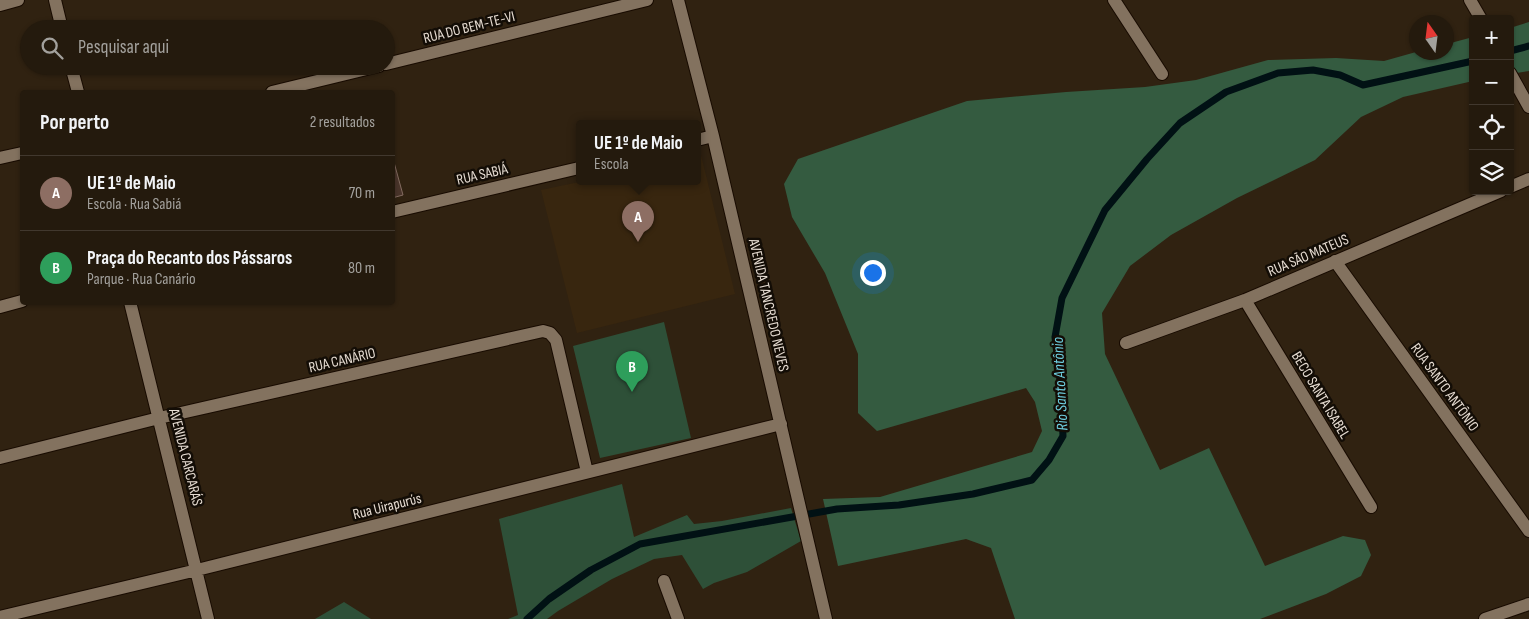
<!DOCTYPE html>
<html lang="pt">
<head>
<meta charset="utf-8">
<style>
  :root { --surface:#241a0d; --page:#2c2316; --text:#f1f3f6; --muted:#a3a19d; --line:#41382e; --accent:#0b8043 }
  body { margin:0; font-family:"Sofia Sans Condensed",sans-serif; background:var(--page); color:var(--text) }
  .controls { position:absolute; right:15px; top:15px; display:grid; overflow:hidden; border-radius:5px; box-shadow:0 1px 4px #0004 }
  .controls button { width:45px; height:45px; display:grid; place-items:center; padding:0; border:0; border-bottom:1px solid var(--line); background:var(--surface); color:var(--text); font:25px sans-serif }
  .compass { position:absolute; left:1409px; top:15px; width:45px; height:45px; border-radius:50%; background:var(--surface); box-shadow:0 1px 4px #0004; rotate:346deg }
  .you { position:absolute; left:872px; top:272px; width:18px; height:18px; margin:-12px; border:4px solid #fff; border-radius:50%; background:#1a73e8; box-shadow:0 0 0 8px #1a73e833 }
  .badge { display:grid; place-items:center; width:32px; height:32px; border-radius:50%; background:var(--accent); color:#fff; font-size:16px; font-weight:700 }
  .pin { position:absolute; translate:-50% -41px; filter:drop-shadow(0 1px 2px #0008) }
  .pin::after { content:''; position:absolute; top:26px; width:18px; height:15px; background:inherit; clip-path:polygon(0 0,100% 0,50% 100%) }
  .popup { position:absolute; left:576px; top:120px; width:125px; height:65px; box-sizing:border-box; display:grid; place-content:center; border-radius:5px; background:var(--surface); filter:drop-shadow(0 1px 4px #0005); font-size:16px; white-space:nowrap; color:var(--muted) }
  .popup b { font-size:19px; color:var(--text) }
  .popup::after { content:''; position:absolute; left:50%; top:100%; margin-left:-10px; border:10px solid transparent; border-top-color:var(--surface) }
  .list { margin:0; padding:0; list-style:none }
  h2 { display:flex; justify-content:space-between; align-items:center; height:65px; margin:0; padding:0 20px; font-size:21px }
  h2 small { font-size:16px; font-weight:400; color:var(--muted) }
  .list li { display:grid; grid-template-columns:32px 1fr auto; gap:15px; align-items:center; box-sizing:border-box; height:75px; padding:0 20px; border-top:1px solid var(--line) }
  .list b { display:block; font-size:19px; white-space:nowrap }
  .list p { margin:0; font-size:16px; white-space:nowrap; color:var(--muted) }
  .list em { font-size:16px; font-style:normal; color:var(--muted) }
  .icon { flex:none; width:28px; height:28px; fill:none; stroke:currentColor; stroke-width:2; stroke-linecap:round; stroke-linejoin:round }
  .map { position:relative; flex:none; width:1529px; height:619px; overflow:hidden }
  .search { position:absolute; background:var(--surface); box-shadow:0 1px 4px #0004; left:20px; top:20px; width:375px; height:55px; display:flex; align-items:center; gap:12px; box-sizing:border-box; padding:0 18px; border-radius:28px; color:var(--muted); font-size:19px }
  .panel { position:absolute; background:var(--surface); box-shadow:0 1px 4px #0004; left:20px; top:90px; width:375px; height:215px; border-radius:5px }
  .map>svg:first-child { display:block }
</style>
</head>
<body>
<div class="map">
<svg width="1529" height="619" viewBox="0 0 1529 619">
  <rect width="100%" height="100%" fill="#302211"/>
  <path fill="#38260f" d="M701,155l34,139 -158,39 -36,-143 43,-9h113v-25z"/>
  <path fill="#2e5038" d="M664,322l27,116 -91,20 -27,-112z
    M622,484l12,53 53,-22 7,9 28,-3 69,-13 10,33 -54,31 -33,11 -11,6 -21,-34 -28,4 -42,20 -54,32 -11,8h-39l10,-4 -19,-96z
    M344,602l27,17h-56z"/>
  <path fill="#345b40" d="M1529,22v49l-19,3v-46z
    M1473,37v44l-70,16 -42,20 -46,43 -78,38 -66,37 -41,31 -28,47 3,41 55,116 49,-22 56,118 78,-30 22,4 6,15 -10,21 -35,18 -66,25h-245l-24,-71 -25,-9 -128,27 -15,-67 57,-2 152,-45 10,-21 -7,-29 -9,-14 -149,43 -19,-18v-59l-33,-81 -33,-56 -8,-33 14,-25 169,-58 99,-9 79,-5 51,-7 72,-20 68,-2 48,3 32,-9h30l1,-8z"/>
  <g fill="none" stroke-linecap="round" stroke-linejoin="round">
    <path stroke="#011114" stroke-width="7" d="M1510,51l19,-5
      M527,619l22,-20 42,-29 49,-26 197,-35 62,-4 74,-11 59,-14 17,-20 14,-24 -2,-47 -6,-52 7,-39 43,-88 42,-51 33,-36 46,-31 52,-19 35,-3 27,5 23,10 110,-24"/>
  </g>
  <path fill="#49342a" stroke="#836b60" d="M392,155l11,40 -11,3z"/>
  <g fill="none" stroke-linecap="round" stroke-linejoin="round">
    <g stroke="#180b00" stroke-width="14">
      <path id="minor" d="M55,0l7,29
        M678,0l35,136 113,483
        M1114,0l48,74
        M1470,0l11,19
        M0,5l18,-5
        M386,64l261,-64
        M71,66l7,26
        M1510,73l19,34
        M272,92l107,-26
        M697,140l16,-4
        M0,158l22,-5
        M1510,187l19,-8
        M392,212l187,-44
        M1335,261l194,270
        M1245,300l126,207
        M130,302l78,317
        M0,307l22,-6
        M1126,343l119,-43 256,-109
        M0,458l159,-40 384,-87 7,2 6,7 31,132
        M664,581l14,38
        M0,617l197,-47 584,-146
        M1485,619l44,-15"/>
    </g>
    <use href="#minor" stroke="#83725f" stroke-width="12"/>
  </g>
  <g text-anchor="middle" stroke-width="5" stroke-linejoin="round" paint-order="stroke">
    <g font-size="15" fill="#e6dcd2" stroke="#130d06">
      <text transform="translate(469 27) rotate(-14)" y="5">RUA DO BEM-TE-VI</text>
      <text transform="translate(482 174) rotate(-13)" y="5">RUA SABIÁ</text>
      <text transform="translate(1308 255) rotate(-23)" y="5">RUA SÃO MATEUS</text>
      <text transform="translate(769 305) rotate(77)" y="5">AVENIDA TANCREDO NEVES</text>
      <text transform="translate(342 360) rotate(-13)" y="5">RUA CANÁRIO</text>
      <text transform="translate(1445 387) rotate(54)" y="5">RUA SANTO ANTÔNIO</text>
      <text transform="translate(1321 395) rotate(59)" y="5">BECO SANTA ISABEL</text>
      <text transform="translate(186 457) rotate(76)" y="5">AVENIDA CARCARÁS</text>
      <text transform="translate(387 506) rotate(-14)" y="5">Rua Uirapurύs</text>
    </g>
    <g font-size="16" font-style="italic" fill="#6fcfe0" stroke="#130d06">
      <text transform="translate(1059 384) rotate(-93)" y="6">Rio Santo Antônio</text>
    </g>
  </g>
</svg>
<div class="controls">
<button>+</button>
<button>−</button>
<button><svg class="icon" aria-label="locate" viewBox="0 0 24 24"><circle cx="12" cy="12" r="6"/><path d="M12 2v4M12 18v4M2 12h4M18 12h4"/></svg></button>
<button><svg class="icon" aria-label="layers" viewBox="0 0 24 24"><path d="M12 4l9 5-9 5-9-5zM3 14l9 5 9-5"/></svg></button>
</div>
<svg class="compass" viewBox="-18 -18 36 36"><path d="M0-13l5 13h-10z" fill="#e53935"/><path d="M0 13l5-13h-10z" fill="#a3a19d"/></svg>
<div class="you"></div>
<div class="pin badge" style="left:638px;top:242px;background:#8d6e63">A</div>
<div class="popup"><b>UE 1º de Maio</b>Escola</div>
<div class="pin badge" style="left:632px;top:392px;background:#2e9e5b">B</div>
<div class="search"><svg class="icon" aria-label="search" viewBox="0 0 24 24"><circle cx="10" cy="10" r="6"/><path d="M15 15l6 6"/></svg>Pesquisar aqui</div>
<section class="panel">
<h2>Por perto<small>2 resultados</small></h2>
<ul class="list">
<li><span class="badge" style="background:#8d6e63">A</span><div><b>UE 1º de Maio</b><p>Escola · Rua Sabiá</p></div><em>70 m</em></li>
<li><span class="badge" style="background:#2e9e5b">B</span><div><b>Praça do Recanto dos Pássaros</b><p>Parque · Rua Canário</p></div><em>80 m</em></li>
</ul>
</section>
</div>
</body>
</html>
